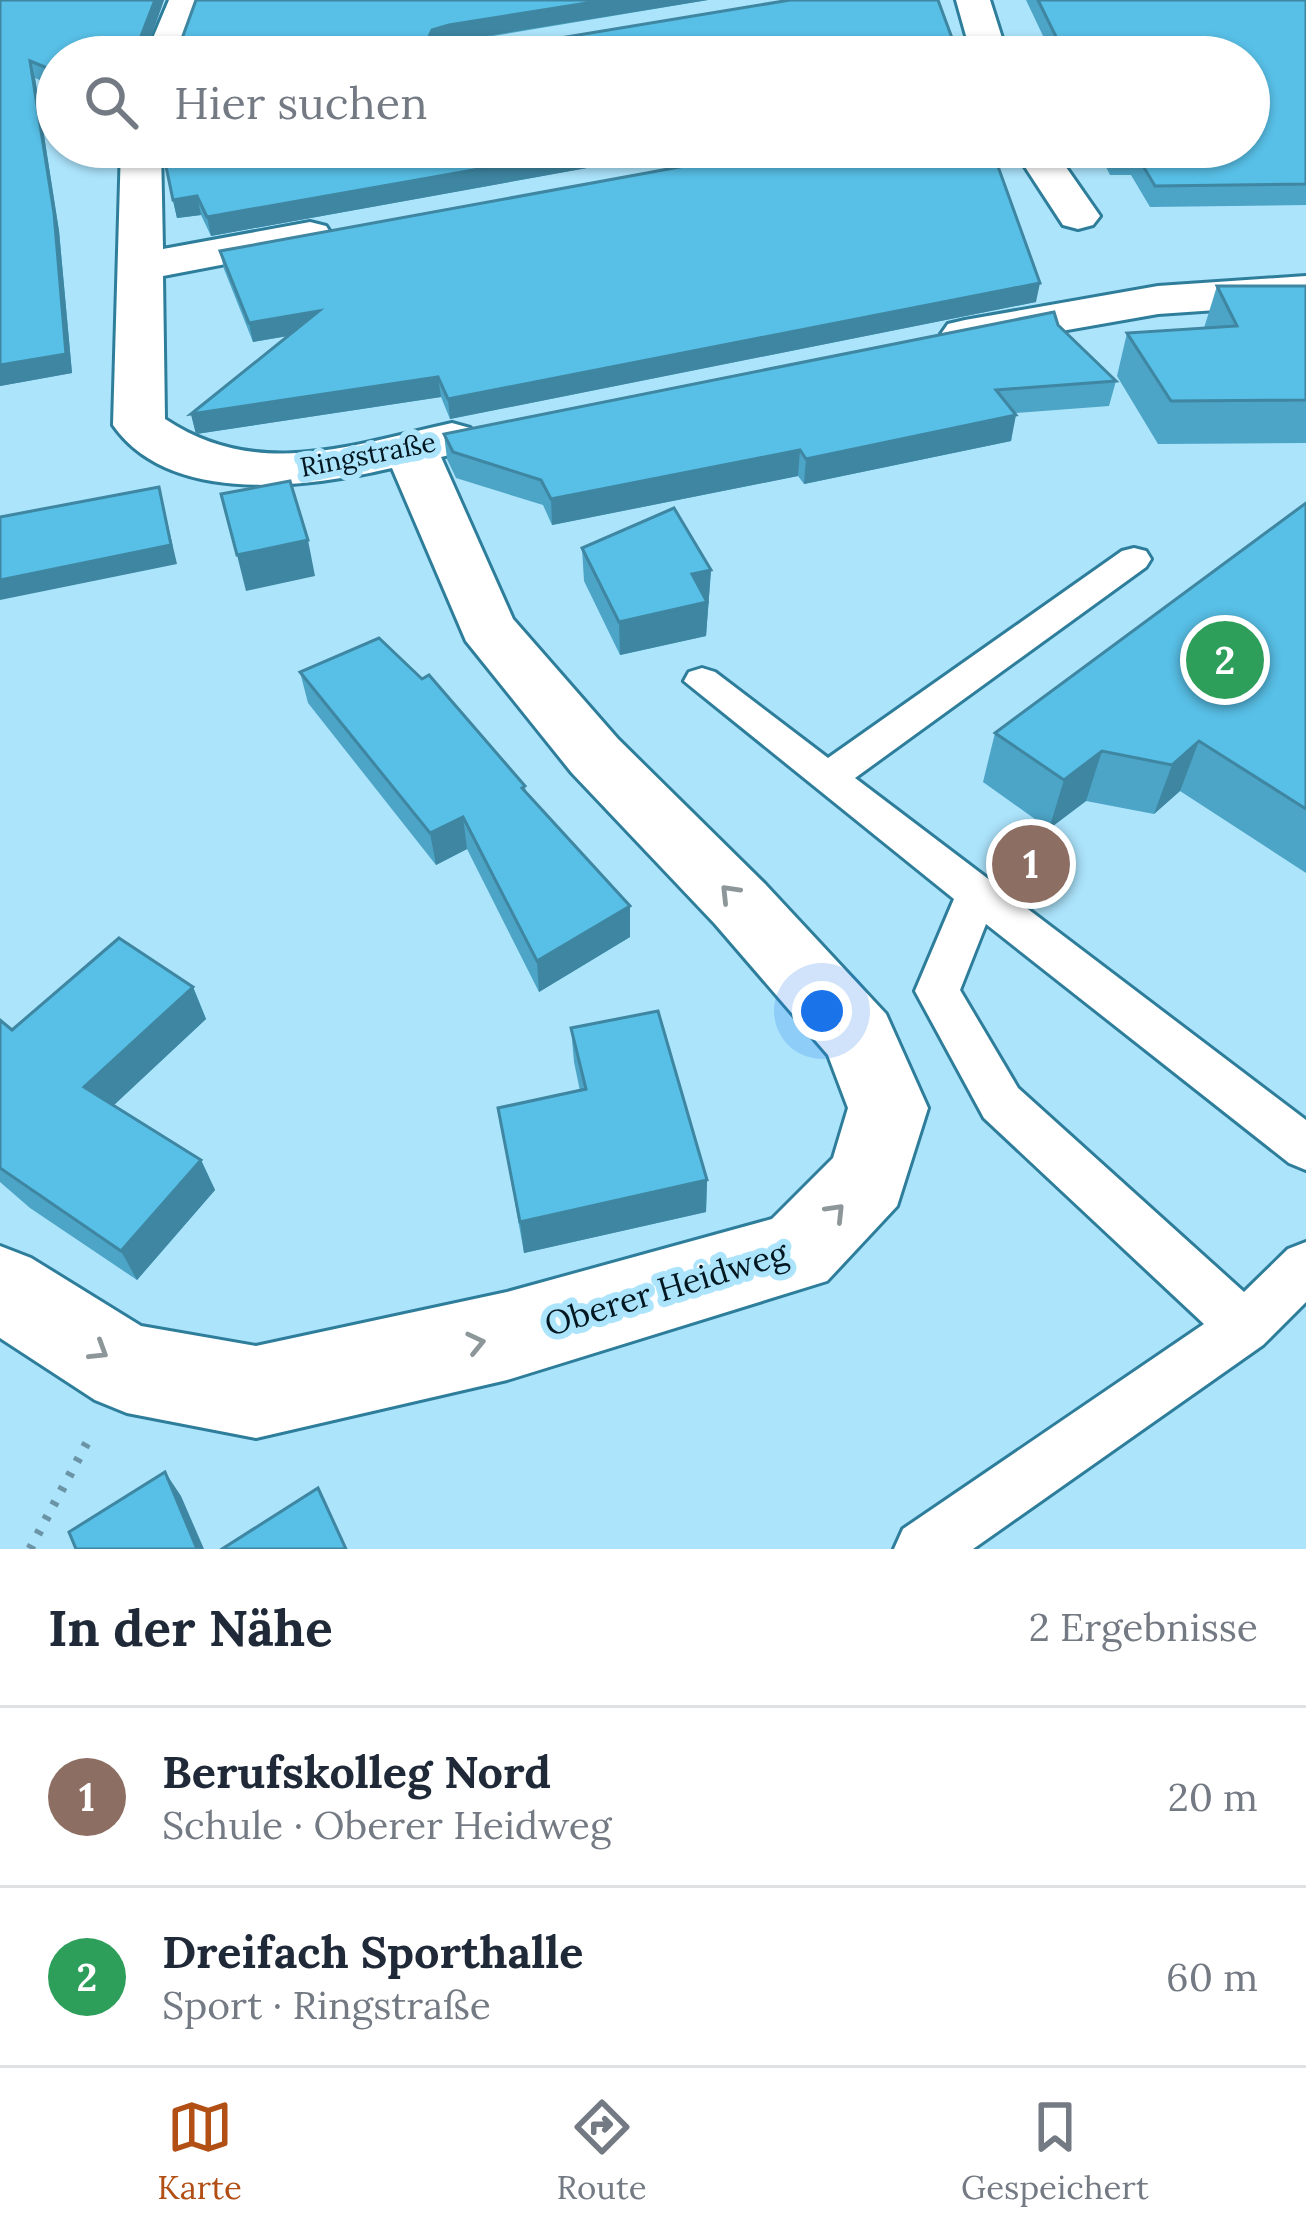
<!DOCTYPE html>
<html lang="de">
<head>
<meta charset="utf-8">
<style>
  :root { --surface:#fff; --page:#f6f6f7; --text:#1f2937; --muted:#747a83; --line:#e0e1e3; --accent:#b24f15 }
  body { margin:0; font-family:Lora,serif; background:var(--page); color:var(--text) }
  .you { position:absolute; left:822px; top:1011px; width:42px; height:42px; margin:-30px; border:9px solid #fff; border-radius:50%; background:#1a73e8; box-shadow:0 0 0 18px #1a73e833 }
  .badge { display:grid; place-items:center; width:78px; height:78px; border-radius:50%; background:var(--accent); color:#fff; font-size:39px; font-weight:700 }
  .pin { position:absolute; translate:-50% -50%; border:6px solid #fff; box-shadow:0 3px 12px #0006 }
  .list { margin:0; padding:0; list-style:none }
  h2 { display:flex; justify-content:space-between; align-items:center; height:156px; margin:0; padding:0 48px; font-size:51px }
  h2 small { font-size:39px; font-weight:400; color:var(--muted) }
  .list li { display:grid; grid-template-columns:78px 1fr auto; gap:36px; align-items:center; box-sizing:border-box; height:180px; padding:0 48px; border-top:3px solid var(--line) }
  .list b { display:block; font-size:45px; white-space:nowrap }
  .list p { margin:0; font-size:39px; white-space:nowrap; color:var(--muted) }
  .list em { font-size:39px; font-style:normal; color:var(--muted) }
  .icon { flex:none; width:66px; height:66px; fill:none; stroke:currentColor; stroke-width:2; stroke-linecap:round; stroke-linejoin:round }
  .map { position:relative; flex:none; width:1306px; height:1549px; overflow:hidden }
  .search { position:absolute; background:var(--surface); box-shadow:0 3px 9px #0004; left:36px; right:36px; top:36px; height:132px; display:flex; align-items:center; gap:30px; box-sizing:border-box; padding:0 42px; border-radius:66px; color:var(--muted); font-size:45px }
  .sheet { height:516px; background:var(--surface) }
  nav { display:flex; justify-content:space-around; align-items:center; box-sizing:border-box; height:168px; border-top:3px solid var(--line); background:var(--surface); font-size:33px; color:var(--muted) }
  nav a { display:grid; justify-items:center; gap:6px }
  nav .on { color:var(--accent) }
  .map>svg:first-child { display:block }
</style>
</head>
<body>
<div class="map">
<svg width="1306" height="1549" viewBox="0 0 1306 1549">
  <rect width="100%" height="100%" fill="#ace4fc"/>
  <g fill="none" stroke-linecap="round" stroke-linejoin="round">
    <g stroke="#2e7e9b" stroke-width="6">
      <path id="service" d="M1134,548l12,3 5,8 -5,8 -291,211 451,342v50l-17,-7 -303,-239 -26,66 58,98 226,204 44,-43 18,-7v60l-43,43 -290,204h-79l9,-20 301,-205 -220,-206 -69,-127 39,-92 -270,-218 5,-9 13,-4 13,4 113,86 294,-207z"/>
    </g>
    <g stroke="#2e7e9b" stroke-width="6">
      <path id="minor" d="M169,0h34l-22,57h-36z
        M956,0h34l18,57h-36z
        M121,147h40l2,102 147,-27 16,4 6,9 -6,9 -16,4 -147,28 2,143c93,62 187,26 287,4l18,5 8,11 -8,11 -29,7 72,162 105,120 147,145 121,130 42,94 -31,98 -70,75 -320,99 -251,58 -129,-25 -32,-13 -95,-62v-92l31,12 110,68 115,20 251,-54 265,-73 61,-61 15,-50 -20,-53 -113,-131 -143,-151 -106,-132 -74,-173c-82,19 -222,39 -279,-43z
        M1012,147h40l48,69 -7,9 -15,4 -15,-4z
        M1306,276v28l-148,10 -193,34 -17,-4 -7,-10 7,-10 17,-4 193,-34z"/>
    </g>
    <path stroke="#6b95a7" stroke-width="9" stroke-dasharray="4.5 12" stroke-linecap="butt" d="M30,1549l59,-110"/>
    <use href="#service" fill="#fff" fill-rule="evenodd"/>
    <use href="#minor" fill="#fff" fill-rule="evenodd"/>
  </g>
  <path fill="#4ca4c6" d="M0,0h164l-16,44h32l16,-44h512l-268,45 519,12h-902v30l-22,-9 24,153 13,142 -72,13z
    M1026,0h280v205l-156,2 -19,-32h-21l-14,-28h153v-90h-196z
    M703,147l-492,89 -10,-21 -24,3 -15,-64z
    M220,251l816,51 -586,117 -9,-22 -245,37 -5,-20 97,-78 -35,6 -29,-73z
    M1217,286h89v157l-148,1 -41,-68 10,-43 77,-5z
    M1058,325l58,56 -7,25 -94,7 -4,28 -207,43 -6,-8 -246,49 -9,-20 -87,-27 -9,-19 -3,-25z
    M1306,503v370l-126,-82 -26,23 -68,-13 -37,28 -66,-47 12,-49z
    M582,548l129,22 -5,66 -86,19 -36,-74z
    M300,672l122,7 103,107 1,7 104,113v31l-91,55 -72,-143 -31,16 -128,-162z
    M193,987l13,32 -92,86 87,55 14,30 -78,90 -107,-72 -30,-26v-162l12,10z
    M571,1028l136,152 -1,32 -182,41 -26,-145 82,-17 -6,-29z"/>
  <path fill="#3e86a1" d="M155,0h9l-20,57 -6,-13z
    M606,0h102l-258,42 -16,5 -7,-6 5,-11 17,-5z
    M30,61l5,17 24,153 13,142 -72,13v-21z
    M603,147h100l-492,89 -4,-19z
    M197,196l4,19 -24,3 -4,-18z
    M1040,283l-4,19 -586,117 -2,-20z
    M319,311l4,19 -70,12 -4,-19z
    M438,377l3,20 -245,37 -5,-20z
    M1016,415l-5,26 -207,43 2,-25z
    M800,450l-2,26 -246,49 -1,-26z
    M159,487l18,77 -177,36v-20z
    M308,540l7,36 -69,15 -9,-36z
    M711,570l-5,66 -86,19 -1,-33 73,-48z
    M1199,741l-19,50 -26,23 18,-49z
    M1102,751l-16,50 -37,28 15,-49z
    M463,817l4,32 -31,16 -6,-32z
    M630,906v31l-91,55 -2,-31z
    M193,987l13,32 -106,99 -16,-31z
    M201,1160l14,30 -78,90 -16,-29z
    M707,1180l-1,32 -182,41 -4,-31z
    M165,1472l16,24 23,53h-7z"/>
  <path fill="#58bfe6" stroke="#3e86a1" stroke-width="3" d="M0,0h155l-17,44h42l16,-44h410l-157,25 -17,5 -5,11 4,4h87l272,-45h148l21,57h-902v15l-27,-11 24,152 12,141 -66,11z
    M1038,0h268v184l-151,2 -19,-32h-22l-3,-7h138v-90h-183z
    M162,147h441l-396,70 -10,-21 -24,4z
    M789,147h202l49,136 -592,116 -10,-22 -247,37 128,-103 -70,12 -29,-72z
    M1217,286h89v114l-135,1 -44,-68 110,-7z
    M1054,312l4,13 58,56 -120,9 20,25 -210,44 -6,-9 -249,49 -10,-19 -88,-28 -9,-18z
    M290,481l18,59 -71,15 -16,-61z
    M159,487l12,58 -171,35v-63z
    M1306,503v306l-107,-68 -27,24 -70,-14 -38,29 -69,-47z
    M674,508l37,62 -19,4 15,28 -88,20 -37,-74z
    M379,638l43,41 7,-4 96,111 -3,2 108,118 -93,55 -74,-144 -33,16 -130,-161z
    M119,938l74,49 -109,100 117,73 -80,91 -121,-83v-148l12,10z
    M658,1011l49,169 -187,42 -22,-114 88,-19 -15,-61z
    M165,1472l32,77h-121l-7,-17z
    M318,1488l28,61h-124z"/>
  <defs><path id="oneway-chevron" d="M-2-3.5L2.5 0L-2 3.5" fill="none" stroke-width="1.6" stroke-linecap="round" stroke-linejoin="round" transform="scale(3)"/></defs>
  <g stroke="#8d979a">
    <use href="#oneway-chevron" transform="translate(729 893) rotate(-134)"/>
    <use href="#oneway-chevron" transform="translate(836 1212) rotate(-46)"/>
    <use href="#oneway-chevron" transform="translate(476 1343) rotate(-13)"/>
    <use href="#oneway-chevron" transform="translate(99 1351) rotate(32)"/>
  </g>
  <g text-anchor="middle" stroke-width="12" stroke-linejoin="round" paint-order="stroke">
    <g font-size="27" fill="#02171f" stroke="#ace4fc">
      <text transform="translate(368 455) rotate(-11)" y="9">Ringstraße</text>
    </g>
    <g font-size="33" fill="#02171f" stroke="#ace4fc">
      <text transform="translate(666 1288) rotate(-17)" y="12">Oberer Heidweg</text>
    </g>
  </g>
</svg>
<div class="you"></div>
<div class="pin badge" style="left:1031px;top:864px;background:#8d6e63">1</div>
<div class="pin badge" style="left:1225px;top:660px;background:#2e9e5b">2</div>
<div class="search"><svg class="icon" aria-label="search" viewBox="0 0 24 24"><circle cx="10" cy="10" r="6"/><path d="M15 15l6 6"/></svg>Hier suchen</div>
</div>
<section class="sheet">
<h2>In der Nähe<small>2 Ergebnisse</small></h2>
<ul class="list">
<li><span class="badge" style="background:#8d6e63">1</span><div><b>Berufskolleg Nord</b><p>Schule · Oberer Heidweg</p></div><em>20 m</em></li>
<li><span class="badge" style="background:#2e9e5b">2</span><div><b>Dreifach Sporthalle</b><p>Sport · Ringstraße</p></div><em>60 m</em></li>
</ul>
</section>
<nav>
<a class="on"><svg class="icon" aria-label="map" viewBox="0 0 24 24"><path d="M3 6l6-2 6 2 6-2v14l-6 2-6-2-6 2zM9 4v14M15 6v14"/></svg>Karte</a>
<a><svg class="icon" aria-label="directions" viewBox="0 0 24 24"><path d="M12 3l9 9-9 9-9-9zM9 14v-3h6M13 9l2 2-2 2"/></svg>Route</a>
<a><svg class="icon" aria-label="saved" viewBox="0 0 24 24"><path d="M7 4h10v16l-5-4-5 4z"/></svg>Gespeichert</a>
</nav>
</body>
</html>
